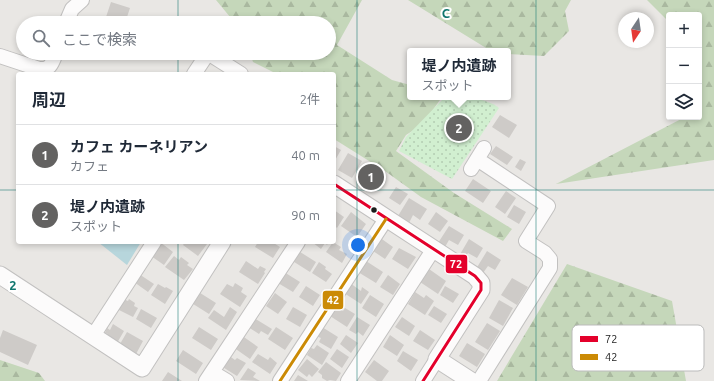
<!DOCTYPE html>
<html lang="ja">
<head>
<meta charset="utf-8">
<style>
  :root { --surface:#fff; --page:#f2f2f3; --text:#1f2937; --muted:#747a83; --line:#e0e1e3; --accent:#636261 }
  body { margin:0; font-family:Ubuntu,"Noto Sans JP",sans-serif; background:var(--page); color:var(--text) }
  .controls { position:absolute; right:12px; top:12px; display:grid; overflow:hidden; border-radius:4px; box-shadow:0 2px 6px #0003 }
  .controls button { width:36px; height:36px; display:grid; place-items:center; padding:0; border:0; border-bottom:1px solid var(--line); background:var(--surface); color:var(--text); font:20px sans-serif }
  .compass { position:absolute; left:618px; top:12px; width:36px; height:36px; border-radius:50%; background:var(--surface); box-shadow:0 2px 6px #0003; rotate:193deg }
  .you { position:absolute; left:358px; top:245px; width:14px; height:14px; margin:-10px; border:3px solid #fff; border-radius:50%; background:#1a73e8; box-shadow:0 0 0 6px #1a73e833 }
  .badge { display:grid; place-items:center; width:26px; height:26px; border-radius:50%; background:var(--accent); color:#fff; font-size:13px; font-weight:700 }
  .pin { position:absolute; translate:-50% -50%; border:2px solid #fff; box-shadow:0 1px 4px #0006 }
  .popup { position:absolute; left:407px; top:48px; width:104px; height:52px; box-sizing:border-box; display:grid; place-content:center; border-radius:4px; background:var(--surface); filter:drop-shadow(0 1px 3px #0005); font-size:13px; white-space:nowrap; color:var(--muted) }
  .popup b { font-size:15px; color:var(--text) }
  .popup::after { content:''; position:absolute; left:50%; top:100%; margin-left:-8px; border:8px solid transparent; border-top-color:var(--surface) }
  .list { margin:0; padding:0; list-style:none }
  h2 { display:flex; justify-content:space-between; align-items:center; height:52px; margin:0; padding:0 16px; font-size:17px }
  h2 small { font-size:13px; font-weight:400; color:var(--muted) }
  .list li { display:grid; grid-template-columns:26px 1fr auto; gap:12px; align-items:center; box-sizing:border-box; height:60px; padding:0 16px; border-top:1px solid var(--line) }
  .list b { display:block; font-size:15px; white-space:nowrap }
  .list p { margin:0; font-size:13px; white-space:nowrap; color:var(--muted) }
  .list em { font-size:13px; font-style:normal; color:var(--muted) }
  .icon { flex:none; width:22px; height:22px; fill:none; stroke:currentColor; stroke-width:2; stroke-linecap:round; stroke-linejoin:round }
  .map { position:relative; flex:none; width:714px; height:381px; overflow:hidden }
  .search { position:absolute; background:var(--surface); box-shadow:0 2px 6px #0003; left:16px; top:16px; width:320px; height:44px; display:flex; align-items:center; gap:10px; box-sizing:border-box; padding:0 14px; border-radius:22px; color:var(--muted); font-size:15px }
  .panel { position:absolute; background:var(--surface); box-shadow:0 2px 6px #0003; left:16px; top:72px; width:320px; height:172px; border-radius:4px }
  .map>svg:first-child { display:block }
</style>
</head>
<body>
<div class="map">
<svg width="714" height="381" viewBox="0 0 714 381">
  <defs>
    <pattern id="forest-firs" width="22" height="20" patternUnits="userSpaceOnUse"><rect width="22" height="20" fill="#c5d7ba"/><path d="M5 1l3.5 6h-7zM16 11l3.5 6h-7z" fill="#a9b89f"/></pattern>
    <pattern id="park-dots" width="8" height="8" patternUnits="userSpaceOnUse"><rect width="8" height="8" fill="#d1efd0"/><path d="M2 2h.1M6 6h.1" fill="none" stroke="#b3ccb2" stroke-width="1.8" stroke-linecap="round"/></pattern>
  </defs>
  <rect width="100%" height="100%" fill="#e9e7e4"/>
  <path fill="url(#forest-firs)" d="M216,0h146l-25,45 55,35 18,5v12h32l-19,27 -17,11 -10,16 58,42 58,36 -9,12 -82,-44 -36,-26 -51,-32v-65h-57l-24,-12 -3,-9h79v-30h-94z
    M408,0h163l-6,11 4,20 -25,25 -36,-2v-3h-17z
    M647,0h67v160l-158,24 129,-67h14v-102h-30v7z
    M567,264l105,37 14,80h-189z
    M0,360l39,13 6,8h-45z"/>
  <path fill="url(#park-dots)" d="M445,97c17,0 40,0 54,11l-47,71 -53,-28 7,-14z"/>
  <path fill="#b7d6dc" d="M98,242h43l-14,23z"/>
  <path fill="#cecbc8" d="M111,2l19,6 -5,15h-9l-11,-3z
    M500,115l17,10 -8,13 -17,-11z
    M334,146l7,4 -7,12z
    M496,146l17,11 -6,8 -17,-11z
    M348,153l14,8 -10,17 -14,-8z
    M520,159l6,3 -5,9 -6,-4z
    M367,165l17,10 -9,14 -17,-11z
    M473,179l18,12 -8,12 -18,-12z
    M396,187l12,7 -8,11 -11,-7z
    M506,191l10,7 -11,16 -10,-7z
    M409,198l18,11 -7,11 -7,-5 -4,8 -11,-7z
    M514,205l12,7 -7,12 -12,-7z
    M334,210l10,7 -7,11 -3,-3z
    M351,212l15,12 -9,13 -16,-11z
    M436,212l12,9 -8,11 -12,-8z
    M449,226l15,9 -6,10 -9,-5 -4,7 -7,-4z
    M379,237l14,10 -8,12 -15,-10z
    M469,239l14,9 -6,10 -9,-5 -4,6 -5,-3z
    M160,242l13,10 -9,13 -13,-9z
    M185,242h19l3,2 -9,12 -15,-11z
    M258,242h14l8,5 -7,11 -18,-11z
    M312,242h17l-2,3 -2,-2 -4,6z
    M333,242l8,5 -2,3 8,4 -5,9 -16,-11z
    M399,248l17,9 -8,12 -16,-10z
    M297,250l19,12 -6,10 -19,-12z
    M487,251l14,9 -6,10 -7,-4 -5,7 -7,-4z
    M174,256l5,4 2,-3 8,6 -2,2 6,4 -9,11 -19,-13z
    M246,261l12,8 2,-3 6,3 -2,3 1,1 -7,11 -19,-12z
    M366,261l17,11 -7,11 -18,-11z
    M319,262l7,5 -1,2 7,5 -6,8 -14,-9z
    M429,269l17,12 -8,13 -18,-12z
    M284,272l16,10 -7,10 -15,-9z
    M139,274l15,10 -6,8 -14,-10z
    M388,275l12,9 -7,11 -13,-8z
    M512,278l16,9 -11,18 -16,-10z
    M235,283l8,5 -2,4 6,4 -7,11 -20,-13 7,-10 6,3z
    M350,283l11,8 1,-4 7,5 -8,12 -17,-11z
    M158,284l7,4 1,-1 7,4 -8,13 -14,-9z
    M306,286l14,9 -7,11 -14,-9z
    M445,286l14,8 -6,9 -13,-8z
    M197,291l19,12 -7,11 -19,-12z
    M415,292l9,6 2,-3 8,6 -9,14 -17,-11z
    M275,293l12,9 -9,12 -12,-8z
    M370,295l14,9 -8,13 -14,-9z
    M123,299l5,2 1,-2 6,4 -1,3 4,2 -5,9 -16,-8z
    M499,300l14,8 -10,18 -14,-8z
    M434,306l13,8 -6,9 -13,-8z
    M230,307l7,5 -11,18 -18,-12 6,-8 10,7z
    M293,307l14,8 -7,12 -14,-8z
    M336,307l7,4 2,-3 10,6 -8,13 -17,-11z
    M141,309l16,9 -6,10 -15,-9z
    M357,317l13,8 -7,11 -5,-4 -2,2 -7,-4z
    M402,317l13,9 -6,10 -14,-9z
    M254,318l18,11 -4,6 -7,-4 -2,3 -11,-7z
    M487,323l13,8 -12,19 -13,-8z
    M113,324l11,7 -7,12 -11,-6 2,-3 -3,-1 2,-5 3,2z
    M199,327l19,12 -7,11 -19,-12z
    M276,327l17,11 -8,12 -17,-11z
    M322,327l16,10 -7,12 -12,-7 2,-4 -5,-2z
    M3,330l34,15 -9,20 -28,-13v-14z
    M420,330l15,10 -7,10 -15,-9z
    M127,332l16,9 -7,13 -16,-10z
    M241,335l17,12 -8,12 -17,-12z
    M346,335l12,8 -7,10 -11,-9z
    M390,335l14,10 -7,11 -14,-9z
    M467,343l18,11 -8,13 -18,-11z
    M317,345l12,8 -7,12 -15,-10 4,-7 3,1z
    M337,349l12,8 -7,11 -12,-9z
    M183,350l20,13 -7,11 -20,-13z
    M403,351l15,9 -7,11 -14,-10z
    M258,354l10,6 2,-3 7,6 -7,11 -18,-12z
    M228,355l7,5 2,-2 9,5 -9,13 -16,-10z
    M307,359l12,10 -7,8 -3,-3 -2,3 -9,-7z
    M374,360l15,11 -7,10h-5l-12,-9z
    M326,362l15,11 -5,8 -6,-1 -3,1 -5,-3v-3l-4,-3z
    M248,368l8,5 -3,4 7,4 -20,-1z
    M168,372l14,9h-20z
    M298,375l10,6h-14z"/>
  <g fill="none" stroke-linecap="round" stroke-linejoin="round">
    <g stroke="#c2c1c0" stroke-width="16">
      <path id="minor" d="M66,23l6,-14 10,-9
        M0,56l39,13c12,1 13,-6 17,-16
        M194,74l14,-21 33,21
        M477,159l71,47 -22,35 19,12 5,6v9l-71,113
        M471,169l13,-21
        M93,336l61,-94
        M212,372l15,9
        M206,381l92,-139
        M280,381l106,-162
        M348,381l85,-131
        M423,381l14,-22"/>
    </g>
    <g stroke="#c2c1c0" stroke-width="19">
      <path id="tertiary" d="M334,184l141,92 6,7v7l-44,69 34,22
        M0,275l142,93 80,-126"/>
    </g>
    <use href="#minor" stroke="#fcfbfb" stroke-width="14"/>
    <use href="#tertiary" stroke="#fcfbfb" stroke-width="17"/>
    <g stroke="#fff" stroke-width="6">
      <path id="bus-1" d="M334,184l141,92 6,7v7l-58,91"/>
    </g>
    <g stroke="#fff" stroke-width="6">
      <path id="bus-2" d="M280,381l106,-162"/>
    </g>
    <use href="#bus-1" stroke="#e4002b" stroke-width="3"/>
    <use href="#bus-2" stroke="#cb8a05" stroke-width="3"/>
  </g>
  <path fill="none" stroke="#0f766e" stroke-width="1" stroke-opacity="0.55" d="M178,0v23M357,0v381M536,0v381M178,53v21M0,190h18M334,190h380M178,242v139"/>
  <circle fill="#1b1b1b" stroke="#fff" stroke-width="1.5" cx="374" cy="210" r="3.5"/>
  <rect x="572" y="325" width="132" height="46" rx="6" fill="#fff" stroke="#bbb" stroke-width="1"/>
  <rect x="580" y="336" width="18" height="6" fill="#e4002b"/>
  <rect x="580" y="354" width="18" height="6" fill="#cb8a05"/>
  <g font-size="11" fill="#1b1b1b">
    <text x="605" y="343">72</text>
    <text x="605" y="361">42</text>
  </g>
  <g font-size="13" text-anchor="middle" font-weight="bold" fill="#0f766e" stroke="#fff" stroke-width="4" stroke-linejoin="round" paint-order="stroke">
    <text x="446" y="18">C</text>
    <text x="13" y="290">2</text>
  </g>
  <g stroke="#fff" stroke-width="1.5">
    <rect x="445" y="254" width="23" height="20" rx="4" fill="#e4002b"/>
    <rect x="322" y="290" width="22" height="20" rx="4" fill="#cb8a05"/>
  </g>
  <g font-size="11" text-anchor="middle" font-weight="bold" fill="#fff">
    <text x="456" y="268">72</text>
    <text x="333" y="304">42</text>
  </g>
</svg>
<div class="controls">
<button>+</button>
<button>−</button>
<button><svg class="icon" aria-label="layers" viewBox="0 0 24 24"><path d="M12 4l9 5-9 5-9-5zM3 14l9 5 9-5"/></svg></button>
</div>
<svg class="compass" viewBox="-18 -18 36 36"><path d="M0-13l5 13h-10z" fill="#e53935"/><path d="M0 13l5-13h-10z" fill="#747a83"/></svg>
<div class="you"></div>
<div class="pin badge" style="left:371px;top:177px">1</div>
<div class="pin badge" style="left:459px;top:128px">2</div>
<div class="popup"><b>堤ノ内遺跡</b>スポット</div>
<div class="search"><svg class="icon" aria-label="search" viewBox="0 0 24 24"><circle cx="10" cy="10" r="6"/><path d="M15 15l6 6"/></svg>ここで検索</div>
<section class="panel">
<h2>周辺<small>2件</small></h2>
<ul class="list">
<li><span class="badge">1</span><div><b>カフェ カーネリアン</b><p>カフェ</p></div><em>40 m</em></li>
<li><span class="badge">2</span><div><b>堤ノ内遺跡</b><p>スポット</p></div><em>90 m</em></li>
</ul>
</section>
</div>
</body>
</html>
